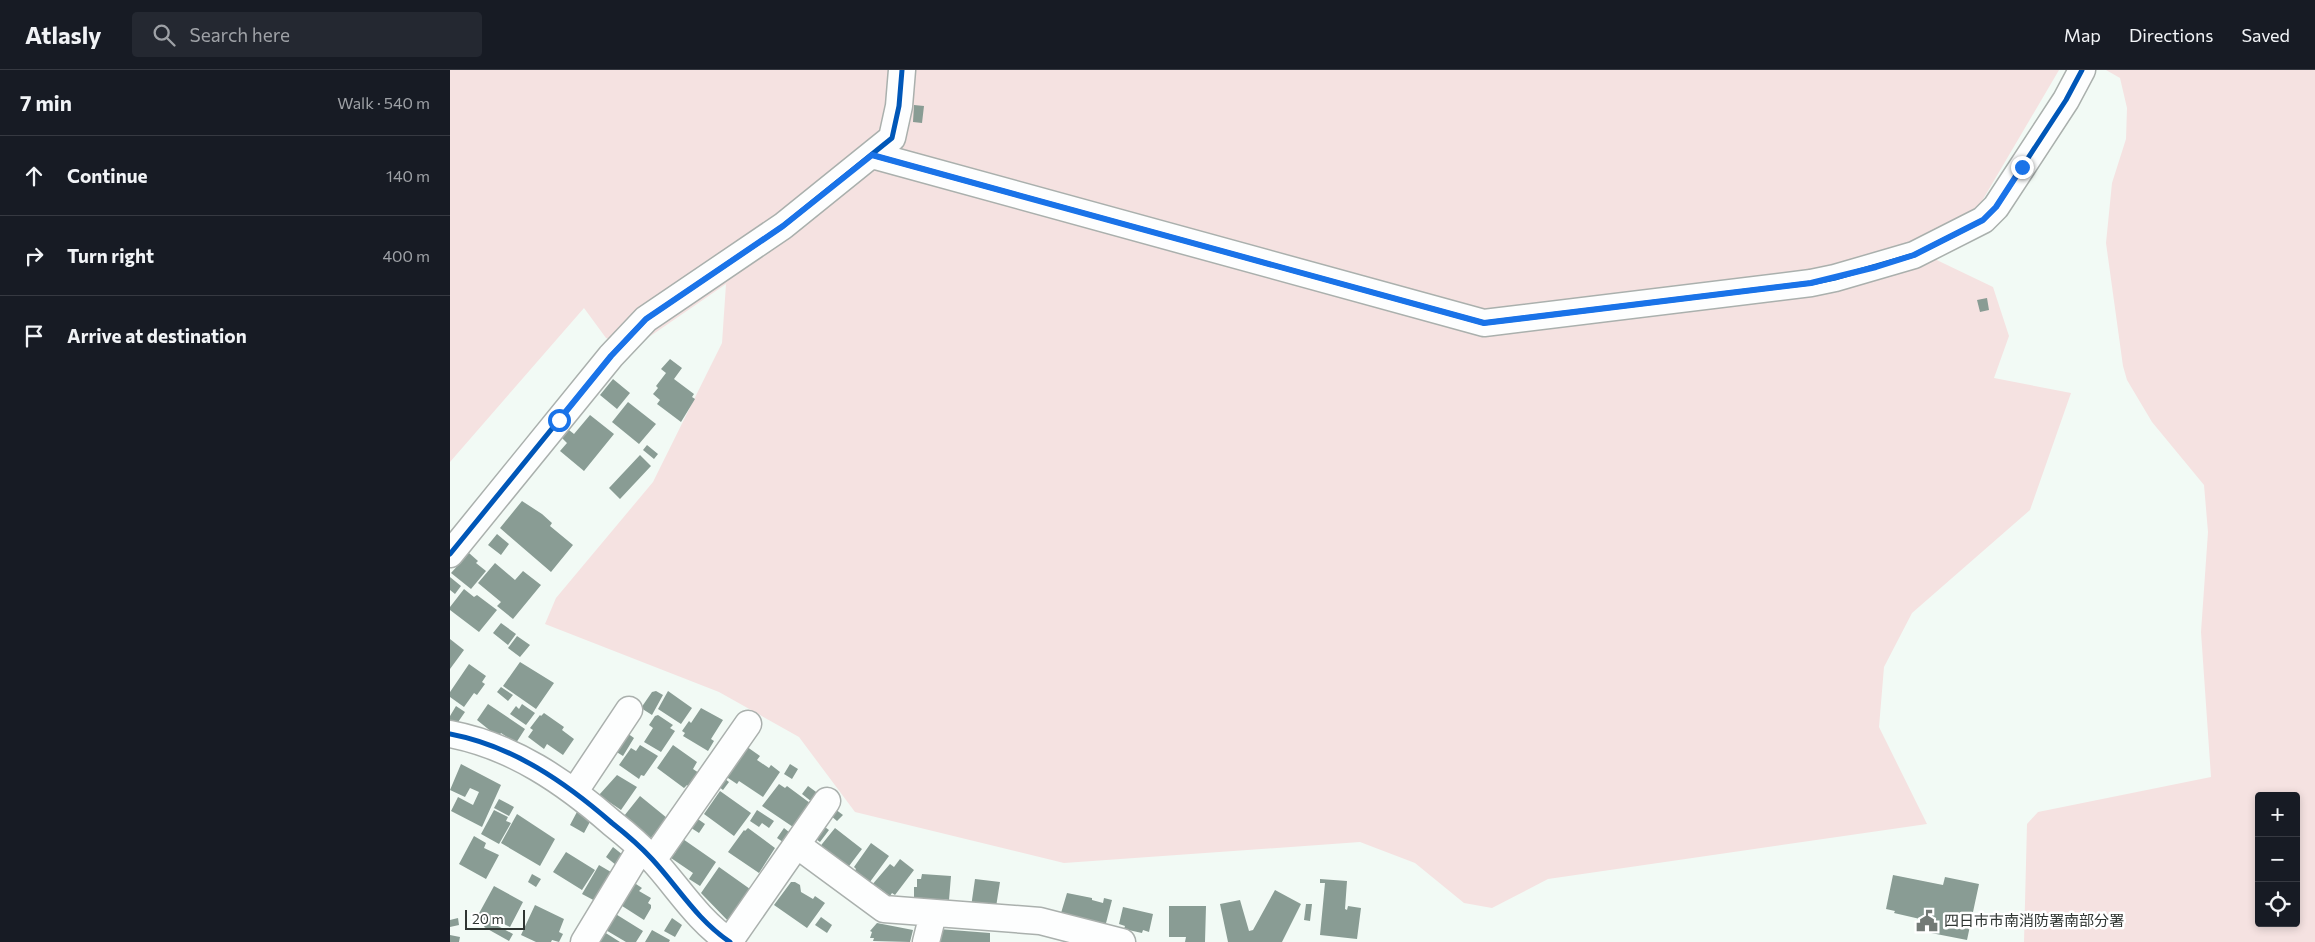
<!DOCTYPE html>
<html lang="en">
<head>
<meta charset="utf-8">
<style>
  :root { --surface:#171b24; --page:#242831; --text:#f1f3f6; --muted:#9ea1a6; --line:#363941 }
  body { margin:0; font-family:Commissioner,"Noto Sans JP",sans-serif; background:var(--page); color:var(--text) }
  .controls { position:absolute; right:15px; bottom:15px; display:grid; overflow:hidden; border-radius:5px; box-shadow:0 2px 8px #0003 }
  .controls button { width:45px; height:45px; display:grid; place-items:center; padding:0; border:0; border-bottom:1px solid var(--line); background:var(--surface); color:var(--text); font:25px sans-serif }
  .scale { position:absolute; left:15px; bottom:12px; width:60px; box-sizing:border-box; padding-left:5px; border:2px solid #2f3532; border-top:0; font-size:14px; line-height:18px; white-space:nowrap; color:#2f3532; -webkit-text-stroke:4px #fff; paint-order:stroke }
  .stop { position:absolute; width:15px; height:15px; margin:-11px; border:4px solid #1a73e8; border-radius:50%; background:#fff }
  .stop.end { background:#1a73e8; border-color:#fff; box-shadow:0 1px 5px #0008 }
  .list { margin:0; padding:0; list-style:none }
  h2 { display:flex; justify-content:space-between; align-items:center; height:65px; margin:0; padding:0 20px; font-size:21px }
  h2 small { font-size:16px; font-weight:400; color:var(--muted) }
  .list li { display:grid; grid-template-columns:32px 1fr auto; gap:15px; align-items:center; box-sizing:border-box; height:80px; padding:0 20px; border-top:1px solid var(--line) }
  .list b { display:block; font-size:19px; white-space:nowrap }
  .list em { font-size:16px; font-style:normal; color:var(--muted) }
  .icon { flex:none; width:28px; height:28px; fill:none; stroke:currentColor; stroke-width:2; stroke-linecap:round; stroke-linejoin:round }
  .map { position:relative; flex:none; width:1865px; height:872px; overflow:hidden }
  header { display:flex; align-items:center; gap:30px; box-sizing:border-box; height:70px; padding:0 25px; background:var(--surface); border-bottom:1px solid var(--line) }
  header strong { font-size:24px }
  nav { display:flex; gap:28px; margin-inline-start:auto; font-size:18px }
  .search { width:350px; height:45px; background:var(--page); display:flex; align-items:center; gap:12px; box-sizing:border-box; padding:0 18px; border-radius:5px; color:var(--muted); font-size:19px }
  main { display:flex }
  aside { flex:1; background:var(--surface) }
  .map>svg:first-child { display:block }
</style>
</head>
<body>
<header>
<strong>Atlasly</strong>
<div class="search"><svg class="icon" aria-label="search" viewBox="0 0 24 24"><circle cx="10" cy="10" r="6"/><path d="M15 15l6 6"/></svg>Search here</div>
<nav><a>Map</a><a>Directions</a><a>Saved</a></nav>
</header>
<main>
<aside>
<h2>7 min<small>Walk · 540 m</small></h2>
<ul class="list">
<li><svg class="icon" aria-label="ahead" viewBox="0 0 24 24"><path d="M12 20V5M6 11l6-6 6 6"/></svg><div><b>Continue</b></div><em>140 m</em></li>
<li><svg class="icon" aria-label="right" viewBox="0 0 24 24"><path d="M7 20v-9h11M14 6l5 5-5 5"/></svg><div><b>Turn right</b></div><em>400 m</em></li>
<li><svg class="icon" aria-label="arrive" viewBox="0 0 24 24"><path d="M6 21V4h12l-3 4 3 4H6"/></svg><div><b>Arrive at destination</b></div></li>
</ul>
</aside>
<div class="map">
<svg width="1865" height="872" viewBox="0 0 1865 872">
  <rect width="100%" height="100%" fill="#f2faf5"/>
  <path fill="#f5e2e1" fill-rule="evenodd" d="M0,0h1609l-77,131 -21,21 -41,30 73,35 16,49 -15,42 77,15 -41,117 -118,103 -28,54 -5,60 48,97 -379,55 -56,29 -28,-5 -49,-40 -55,-21 -296,21 -209,-51 -56,-75 -80,-45 -174,-68 11,-26 97,-116 69,-139 4,-59 -93,64 -27,-10 -22,-30 -134,154z
    M1656,0h209v872h-291l3,-118 11,-12 173,-35 -10,-145 7,-100 -4,-47 -52,-63 -25,-42 -4,-14 -17,-123 6,-60 14,-44 1,-31 -7,-30zM1809,726h37v127h-37z"/>
  <path fill="#899c94" d="M464,35l10,1 -2,17 -9,-1z
    M1537,228l2,12 -9,2 -3,-12z
    M220,289l12,9 -8,11 20,15 -2,3 3,2 -14,23 -24,-18 3,-4 -7,-6 5,-6 -2,-2 10,-13 -5,-4z
    M163,309l17,14 -13,16 -17,-14z
    M178,332l28,22 -17,20 -27,-22z
    M140,345l24,19 -30,37 -24,-20 7,-8 -5,-5 7,-8 5,4z
    M197,375l11,9 -4,5 -11,-9z
    M190,385l11,11 -31,33 -11,-11z
    M72,431l20,13 10,9 -2,3 23,19 -22,27 -51,-44z
    M47,464l12,10 -8,11 -13,-10z
    M19,483l9,8 -2,2 10,8 -15,18 -20,-16z
    M45,493l20,17 8,-9 18,14 -28,34 -16,-13 4,-4 -23,-19z
    M0,507l11,9 -6,8 -5,-4z
    M14,519l10,8 3,-2 20,15 -18,22 -29,-22v-3z
    M51,553l15,11 -8,11 -15,-12z
    M67,566l13,9 -10,12 -12,-9z
    M0,569l14,11 -14,19z
    M70,592l34,21 -18,26 -33,-23z
    M19,594l17,12 -4,6 3,2 -8,11 -3,-2 -10,14 -14,-10v-5z
    M51,617l12,8 -5,6 -11,-9z
    M206,621l7,4 -11,20 -11,-7 11,-16z
    M218,621l24,17 -11,16 -23,-15z
    M38,634l37,25 -9,14 -15,-10 -3,4 -21,-17z
    M72,634l13,9 -9,12 -16,-11 6,-8 3,3z
    M6,636l9,6 -9,13 -6,-4v-5z
    M251,638l22,12 -12,19 3,2 -6,10 -25,-15 2,-3 -3,-2 7,-10 2,2z
    M94,643l20,14 -2,3 12,9 -11,16 -16,-11 -3,5 -16,-12 5,-7 -3,-2 10,-13 1,1z
    M208,645l15,10 -3,3 5,3 -14,21 -17,-10 9,-14 -4,-3 6,-9z
    M177,663l7,5 -11,18 -8,-5z
    M293,674l17,12 -3,4 12,8 2,-3 9,7 -17,25 -24,-16 -2,3 -15,-10z
    M190,675l18,11 -14,20 -3,-1 -2,4 -20,-14 12,-17 5,3z
    M223,675l24,17 -4,7 9,6 -10,13 -5,-3 -3,3 -27,-20z
    M11,694l40,21 -19,42 -31,-16 7,-14 15,8 6,-13 -9,-4 -5,9 -15,-7z
    M340,694l8,5 -6,10 -8,-5z
    M167,705l20,12 -16,23 -22,-15z
    M270,705l9,7 -6,8 -9,-7z
    M329,714l6,4 2,-2 27,20 -18,23 -34,-23z
    M358,716l15,11 -6,9 -15,-12z
    M270,721l31,22 -17,23 -30,-22z
    M190,726l27,22 -17,21 -26,-23z
    M49,729l15,8 -5,9 -15,-8z
    M385,739l8,6 -6,6 -7,-6z
    M44,740l14,7 -2,4 5,2 -12,21 -18,-10z
    M128,740l14,8 -8,15 -14,-8z
    M307,740l17,11 -5,7 -7,-5 -3,4 -9,-6z
    M67,744l38,25 -15,27 -39,-23z
    M242,745l13,9 -6,9 -14,-9z
    M372,755l7,5 -9,12 -7,-5z
    M298,758l27,20 -16,25 -31,-21 16,-22 1,1z
    M334,758l11,9 -6,9 -12,-8z
    M385,758l27,21 -16,21 -28,-21z
    M24,766l12,7 -2,5 15,7 -13,24 -27,-15z
    M230,767l36,25 -16,24 -11,-7 4,-6 -22,-15 5,-6 -4,-3z
    M421,773l18,13 -22,30 -15,-11 4,-6 -2,-2z
    M163,777l10,8 -7,10 -10,-8z
    M116,782l29,18 -13,20 -29,-18z
    M450,789l14,11 -19,25 -3,-2 -2,3 -12,-9 -2,3 -5,-4 19,-22 4,3z
    M149,795l17,10 -17,28 -17,-9z
    M269,797l31,22 -20,34 -29,-30z
    M82,804l9,5 -5,8 -8,-5z
    M472,804l29,2 -2,24 -7,-1v3h-11v-3l-3,-1v7l-14,-2v-16h3v-8h4z
    M1443,805l50,10 2,-8 34,7 -12,56 -36,-7 2,-11 -39,-9 1,-2 -9,-2z
    M525,809l25,3 -4,25h-25z
    M870,809l27,2 -2,28 2,1 1,-4 13,2 -4,31 -37,-4 5,-52h-5z
    M183,812l9,6 -3,3 12,7 -3,5 3,2v3l-7,12 -25,-16z
    M341,812h4l5,3 1,7 12,7 2,-3 10,7 -18,25 -33,-23z
    M44,816l29,16 -13,25 -10,-5 -2,4 15,8 -4,7 -25,-14 3,-6 -10,-4z
    M825,820l26,14 -19,38h-54l-8,-38 20,-4 9,31 4,-1z
    M617,823l25,5v2l11,3 1,-5 8,2 -7,27 -40,-11 1,-2 -5,-1z
    M856,834h6l-2,17 -6,-1z
    M85,835l29,14 -5,13 4,2 -4,8 -7,-2 -1,2h-15l-15,-7z
    M719,836h37l-1,36h-20l1,-5h-17z
    M673,837l30,7 -4,18 -6,-2 -1,3 -18,-4 1,-3 -6,-2z
    M164,843l29,18 -7,11h-10l-22,-13z
    M371,847l11,8 -5,8 -12,-8z
    M8,848l1,7 -9,2v-7z
    M222,848l10,7 -7,12 -11,-6z
    M427,853l36,7 -3,12 -37,-1 1,-3h-4l2,-6 -2,-1z
    M489,859l51,4v9h-54z
    M151,860l19,12h-26z
    M202,860l18,10 -1,2h-24z
    M0,865l10,2 -1,5h-9z"/>
  <g fill="none" stroke-linecap="round" stroke-linejoin="round">
    <g stroke="#aab0ad" stroke-width="29">
      <path id="minor" d="M422,85l612,168 327,-40 24,-5 79,-23 69,-35 13,-13 70,-107 16,-30
        M0,484l161,-198 35,-37 137,-93 109,-88 7,-32 3,-36
        M0,664c63,12 115,48 162,89 14,11 28,23 40,36 26,28 45,61 78,83
        M125,721l54,-81
        M347,775l87,64 156,12 82,21
        M203,790l95,-136
        M134,872l57,-94
        M279,872l98,-141
        M476,872l7,-28"/>
    </g>
    <use href="#minor" stroke="#fdfefe" stroke-width="26"/>
    <g stroke="#fff" stroke-width="8">
      <path id="cycleway" d="M422,85l612,168 327,-40 24,-5 79,-23 69,-35 13,-13 70,-107 16,-30
        M0,484l161,-198 35,-37 137,-93 109,-88 7,-32 3,-36
        M0,664c63,12 115,48 162,89 14,11 28,23 40,36 26,28 45,61 78,83"/>
    </g>
    <use href="#cycleway" stroke="#0057b8" stroke-width="5"/>
  </g>
  <g fill="none" stroke-linecap="round" stroke-linejoin="round">
    <path stroke="#1a73e8" stroke-width="6" d="M109,350l52,-64 35,-37 137,-93 89,-71 612,168 327,-40 65,-16 38,-12 69,-35 13,-13 26,-40"/>
  </g>
  <defs>
    <g id="civic-bare" transform="scale(1.725)"><path d="M-.6-6.5H3V-4.5H.6V-3L4-1V1h2V6H-6V1h2V-1L-.6-3ZM-1.2 2.5V6h2.4V2.5Z" fill="#737a76" stroke="#fff" stroke-width="2.5" paint-order="stroke"/></g>
  </defs>
  <g fill-rule="evenodd">
    <use href="#civic-bare" x="1477" y="851"/>
  </g>
  <g text-anchor="middle" stroke-width="5" stroke-linejoin="round" paint-order="stroke">
    <g font-size="15" fill="#2f3532" stroke="#fff" text-anchor="start">
      <text x="1494" y="856">四日市市南消防署南部分署</text>
    </g>
  </g>
</svg>
<div class="controls">
<button>+</button>
<button>−</button>
<button><svg class="icon" aria-label="locate" viewBox="0 0 24 24"><circle cx="12" cy="12" r="6"/><path d="M12 2v4M12 18v4M2 12h4M18 12h4"/></svg></button>
</div>
<div class="scale">20 m</div>
<div class="stop" style="left:109px;top:350px"></div>
<div class="stop end" style="left:1572px;top:97px"></div>
</div>
</main>
</body>
</html>
